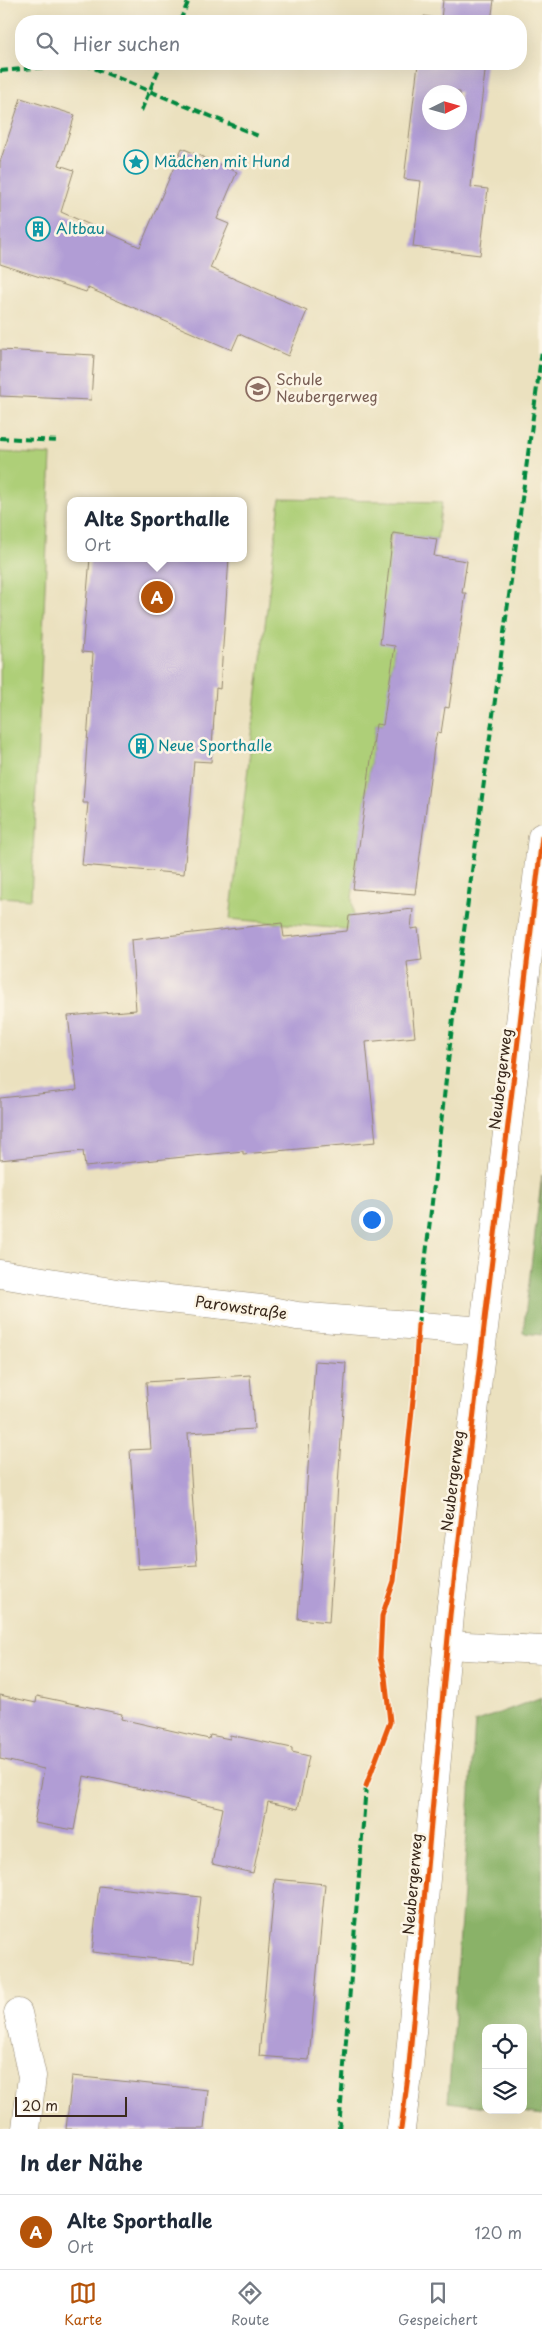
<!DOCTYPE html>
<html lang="de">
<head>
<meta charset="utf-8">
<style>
  :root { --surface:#fff; --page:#f2f2f3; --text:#1f2937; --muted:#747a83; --line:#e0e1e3; --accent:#b45309 }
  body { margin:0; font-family:"Playpen Sans",sans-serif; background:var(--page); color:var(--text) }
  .controls { position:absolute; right:15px; bottom:15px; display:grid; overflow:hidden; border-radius:10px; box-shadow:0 5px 20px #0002 }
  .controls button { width:45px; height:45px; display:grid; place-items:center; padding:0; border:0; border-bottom:1px solid var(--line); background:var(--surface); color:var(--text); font:25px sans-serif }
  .compass { position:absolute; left:422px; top:85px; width:45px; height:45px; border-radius:50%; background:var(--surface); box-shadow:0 5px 20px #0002; rotate:85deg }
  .scale { position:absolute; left:15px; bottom:12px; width:112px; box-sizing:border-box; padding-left:5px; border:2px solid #3b2a1e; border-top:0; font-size:14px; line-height:18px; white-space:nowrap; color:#3b2a1e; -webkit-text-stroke:4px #fcf5e5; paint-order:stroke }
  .you { position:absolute; left:371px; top:1219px; width:18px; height:18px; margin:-12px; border:4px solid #fff; border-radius:50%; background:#1a73e8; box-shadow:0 0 0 8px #1a73e833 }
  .badge { display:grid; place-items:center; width:32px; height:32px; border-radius:50%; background:var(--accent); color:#fff; font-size:16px; font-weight:700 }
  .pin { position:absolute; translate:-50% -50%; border:2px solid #fff; box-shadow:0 1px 5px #0006 }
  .popup { position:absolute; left:67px; top:497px; width:180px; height:65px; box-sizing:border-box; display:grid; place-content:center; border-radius:10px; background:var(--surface); filter:drop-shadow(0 1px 4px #0005); font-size:16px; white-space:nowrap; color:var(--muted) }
  .popup b { font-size:19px; color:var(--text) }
  .popup::after { content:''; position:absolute; left:50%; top:100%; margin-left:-10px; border:10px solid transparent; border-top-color:var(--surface) }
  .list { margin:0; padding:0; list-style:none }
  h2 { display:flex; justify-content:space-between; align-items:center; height:65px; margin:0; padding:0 20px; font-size:21px }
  h2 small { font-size:16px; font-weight:400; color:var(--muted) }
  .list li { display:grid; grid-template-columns:32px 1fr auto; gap:15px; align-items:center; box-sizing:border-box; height:75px; padding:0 20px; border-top:1px solid var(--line) }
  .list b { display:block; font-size:19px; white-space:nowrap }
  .list p { margin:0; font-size:16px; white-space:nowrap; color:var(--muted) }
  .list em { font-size:16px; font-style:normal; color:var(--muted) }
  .icon { flex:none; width:28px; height:28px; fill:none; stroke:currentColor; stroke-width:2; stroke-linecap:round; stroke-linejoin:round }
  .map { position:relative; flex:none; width:542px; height:2129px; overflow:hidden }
  .search { position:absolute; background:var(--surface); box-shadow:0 5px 20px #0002; left:15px; right:15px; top:15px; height:55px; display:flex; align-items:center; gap:12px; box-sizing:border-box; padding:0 18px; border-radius:20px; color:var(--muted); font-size:19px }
  .sheet { height:140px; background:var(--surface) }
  nav { display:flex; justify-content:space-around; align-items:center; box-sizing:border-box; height:70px; border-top:1px solid var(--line); background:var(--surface); font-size:14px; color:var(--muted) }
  nav a { display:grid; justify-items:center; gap:2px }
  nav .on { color:var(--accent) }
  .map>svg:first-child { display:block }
</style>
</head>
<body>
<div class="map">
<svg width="542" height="2129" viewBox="0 0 542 2129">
  <rect width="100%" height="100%" fill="#fcf5e5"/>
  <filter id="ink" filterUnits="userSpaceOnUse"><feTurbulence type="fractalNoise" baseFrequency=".02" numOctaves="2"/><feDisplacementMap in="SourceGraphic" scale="10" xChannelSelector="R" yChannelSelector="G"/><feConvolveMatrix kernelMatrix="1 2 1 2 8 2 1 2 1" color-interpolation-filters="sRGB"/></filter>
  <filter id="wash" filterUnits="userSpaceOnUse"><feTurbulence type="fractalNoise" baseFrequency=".0096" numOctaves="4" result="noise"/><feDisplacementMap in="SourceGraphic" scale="20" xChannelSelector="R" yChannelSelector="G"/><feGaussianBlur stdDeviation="1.12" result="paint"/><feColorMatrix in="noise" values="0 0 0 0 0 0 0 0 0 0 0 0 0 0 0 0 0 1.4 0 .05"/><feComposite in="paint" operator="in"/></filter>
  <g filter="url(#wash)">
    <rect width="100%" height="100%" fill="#ebe1bf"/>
    <path fill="#aecf78" stroke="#747c4b" d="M0,452l51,3 -20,444 -31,-2z
      M280,499l162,3 -5,37 -46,-6 -2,17 19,2 -24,173 -8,-1 -24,174 3,32 -125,-11z"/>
    <path fill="#8ab268" stroke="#626e43" d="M542,1175v160l-19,-2z
      M542,1697v418l-34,-5h15v-82h-37v79l-38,-5 27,-380z"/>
    <g id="blocks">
      <path fill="#b19dd5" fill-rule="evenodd" d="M443,0h51l-3,21h-68l1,-5 17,3z
        M418,64h68l-15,123 17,2 -8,66 -67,-8 8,-66 -17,-2zM430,92h30v30h-30z
        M21,98l54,17 -16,50 15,5 -13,42 79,35 42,-99 55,24 -20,47 12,5 -19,44 97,43 -19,45 -49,-22 -7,16 -144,-62 -2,4 -86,-28v-102z
        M0,350l94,5 -3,45 -91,-4z
        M393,533l44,6 -3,17 33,5 -5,32h4l-7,47 -10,68 -4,-1 -4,26 -4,-1 -3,15 -19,147 -62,-5 23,-165 7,1 12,-79 -15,-2z
        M90,558h139l-9,131 -4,-1 -5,74 -17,-1 -10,113 -102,-9 6,-62h-5l10,-150 -11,-1z
        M413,909l-2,20 7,-1 4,32 -15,2 8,75 -49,5 10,100 -133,12v-3l-158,16 -2,-16 -83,9v-62l77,-8 -9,-74 68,-6 -5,-70 151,-17 2,14 63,-6 2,-15z
        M315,1361l31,2 -17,259 -31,-3z
        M250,1375l4,54 -66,4 9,132 -59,4 -8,-119 21,-1 -5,-67z
        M0,1695l36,8 1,-7 85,18 -1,5 88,20 1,-4 20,4v-4l62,13v4l17,4 -11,53 -30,-7 -15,71 -41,-9 11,-56 -139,-32 -10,54 -40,-7 10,-54 -44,-10z
        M275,1879l50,5 -16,176 -50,-4z
        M99,1886l102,11 -7,66 -102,-11z
        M72,2076l136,14 -4,39h-138z"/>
    </g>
  </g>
  <g filter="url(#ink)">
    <use href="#blocks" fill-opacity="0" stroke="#93866e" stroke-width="1"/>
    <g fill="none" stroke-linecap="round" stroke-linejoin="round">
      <g stroke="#93866e" stroke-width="29">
        <path id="minor" d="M0,1274l123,20 138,15 36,7 186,15
          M447,1645l95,5
          M18,2013l14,63 -6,53"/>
      </g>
      <g stroke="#93866e" stroke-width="29">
        <path id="tertiary" d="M401,2129l7,-53 42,-461 92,-778"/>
      </g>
      <use href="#minor" stroke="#fff" stroke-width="28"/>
      <use href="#tertiary" stroke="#fff" stroke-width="28"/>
      <path stroke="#00873e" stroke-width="4" stroke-dasharray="8 4" stroke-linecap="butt" d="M180,21l9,-21
        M0,71l84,-7 177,73
        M141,111l20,-47
        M0,438l59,3
        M418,1325l39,-342 85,-633
        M339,2129l27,-343"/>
      <g stroke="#fcf5e5" stroke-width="8">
        <path id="cycleway" d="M366,1786l24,-64 -5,-45 -5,-19 2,-42 12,-35 21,-200 3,-56
          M401,2129l7,-53 42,-461 92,-778"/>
      </g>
      <use href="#cycleway" stroke="#e8590c" stroke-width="5"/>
    </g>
  </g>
  <defs>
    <g id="sight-ring" transform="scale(1.25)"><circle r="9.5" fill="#fcf5e5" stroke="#0f9aa8" stroke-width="1.5"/><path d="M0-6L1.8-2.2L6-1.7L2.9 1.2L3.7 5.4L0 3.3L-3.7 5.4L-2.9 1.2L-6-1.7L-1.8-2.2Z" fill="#0f9aa8"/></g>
    <g id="building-ring" transform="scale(1.25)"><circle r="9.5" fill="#fcf5e5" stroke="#0f9aa8" stroke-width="1.5"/><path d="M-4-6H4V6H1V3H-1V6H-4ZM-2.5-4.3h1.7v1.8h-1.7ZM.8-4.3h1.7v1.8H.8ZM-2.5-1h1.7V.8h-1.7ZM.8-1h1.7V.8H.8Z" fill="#0f9aa8"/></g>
    <g id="school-ring" transform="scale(1.25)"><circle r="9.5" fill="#fcf5e5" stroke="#8d6e63" stroke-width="1.5"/><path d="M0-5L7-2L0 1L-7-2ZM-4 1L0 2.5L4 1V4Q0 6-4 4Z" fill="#8d6e63"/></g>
  </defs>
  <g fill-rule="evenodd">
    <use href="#sight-ring" x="136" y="162"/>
    <use href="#building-ring" x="38" y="229"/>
    <use href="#school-ring" x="258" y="389"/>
    <use href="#building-ring" x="141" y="746"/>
  </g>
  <g text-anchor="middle" stroke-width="5" stroke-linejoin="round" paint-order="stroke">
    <g font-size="15" fill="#0d838f" stroke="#fcf5e5" text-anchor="start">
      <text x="154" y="167">Mädchen mit Hund</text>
      <text x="56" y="234">Altbau</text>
      <text x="158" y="751">Neue Sporthalle</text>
    </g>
    <g font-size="15" fill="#785e54" stroke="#fcf5e5" text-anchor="start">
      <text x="276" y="385">Schule<tspan x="276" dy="17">Neubergerweg</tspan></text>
    </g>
    <g font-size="15" fill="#3b2a1e" stroke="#fcf5e5">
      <text transform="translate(501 1079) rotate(-83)" y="5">Neubergerweg</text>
      <text transform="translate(241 1308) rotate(8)" y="5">Parowstraße</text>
      <text transform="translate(453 1481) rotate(-83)" y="5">Neubergerweg</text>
      <text transform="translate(413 1884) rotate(-85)" y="5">Neubergerweg</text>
    </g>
  </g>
</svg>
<div class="controls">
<button><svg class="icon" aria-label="locate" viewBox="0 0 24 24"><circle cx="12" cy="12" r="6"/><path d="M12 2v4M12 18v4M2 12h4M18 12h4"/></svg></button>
<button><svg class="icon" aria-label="layers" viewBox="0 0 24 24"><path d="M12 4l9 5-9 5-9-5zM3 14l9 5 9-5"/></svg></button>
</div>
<svg class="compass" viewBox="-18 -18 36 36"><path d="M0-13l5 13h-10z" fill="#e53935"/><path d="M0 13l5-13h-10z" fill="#747a83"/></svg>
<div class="scale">20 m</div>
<div class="you"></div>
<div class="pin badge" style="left:157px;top:597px">A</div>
<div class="popup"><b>Alte Sporthalle</b>Ort</div>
<div class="search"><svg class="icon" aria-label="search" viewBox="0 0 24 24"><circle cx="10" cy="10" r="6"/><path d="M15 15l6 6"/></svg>Hier suchen</div>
</div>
<section class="sheet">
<h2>In der Nähe<small></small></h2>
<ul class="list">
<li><span class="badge">A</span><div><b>Alte Sporthalle</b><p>Ort</p></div><em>120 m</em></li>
</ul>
</section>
<nav>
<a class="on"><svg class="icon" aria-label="map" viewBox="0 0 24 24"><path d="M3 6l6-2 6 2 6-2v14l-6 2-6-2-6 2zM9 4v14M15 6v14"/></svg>Karte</a>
<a><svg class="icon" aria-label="directions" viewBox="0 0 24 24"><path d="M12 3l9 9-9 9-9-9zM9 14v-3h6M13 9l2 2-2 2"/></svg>Route</a>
<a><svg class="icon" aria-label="saved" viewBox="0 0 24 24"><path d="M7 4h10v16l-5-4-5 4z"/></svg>Gespeichert</a>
</nav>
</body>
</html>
